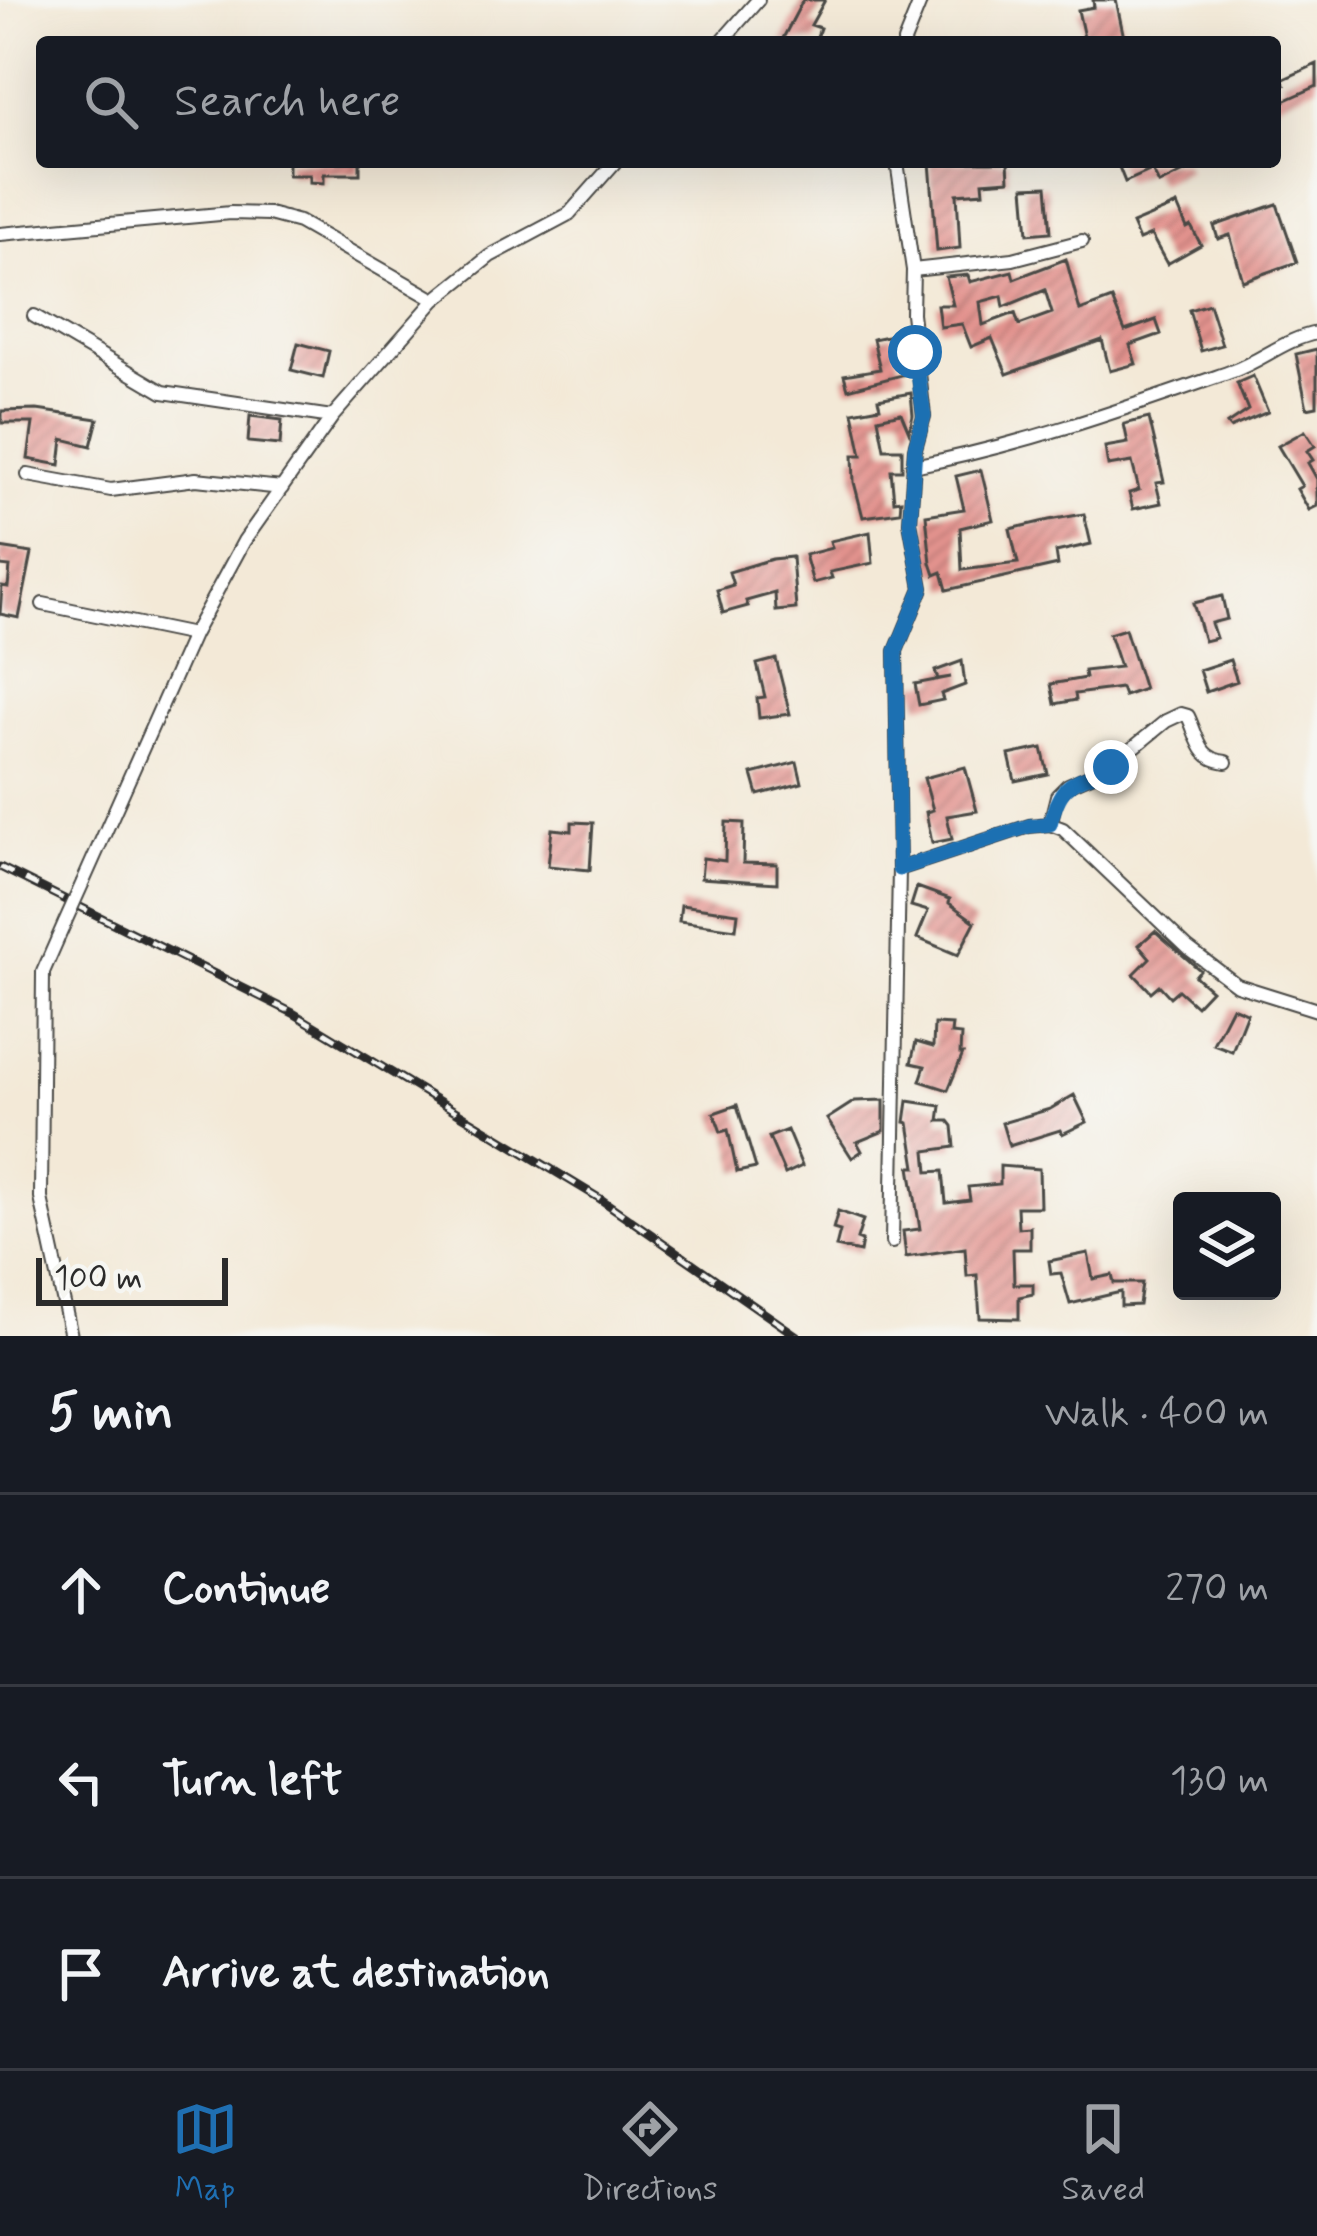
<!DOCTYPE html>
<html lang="en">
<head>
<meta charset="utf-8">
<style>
  :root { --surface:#171b24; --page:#20242c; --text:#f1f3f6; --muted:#9ea1a6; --line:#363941; --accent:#1f6fb2 }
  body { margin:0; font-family:Mynerve,sans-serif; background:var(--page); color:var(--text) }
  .controls { position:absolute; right:36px; bottom:36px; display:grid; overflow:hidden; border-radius:12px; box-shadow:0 12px 48px #0002 }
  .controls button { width:108px; height:108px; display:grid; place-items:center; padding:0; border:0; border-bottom:3px solid var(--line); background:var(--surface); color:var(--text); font:60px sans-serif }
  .scale { position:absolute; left:36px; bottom:30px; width:192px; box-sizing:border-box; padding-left:12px; border:6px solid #2b2b2b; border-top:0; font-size:33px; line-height:42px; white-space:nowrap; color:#2b2b2b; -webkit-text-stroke:9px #f6f6f2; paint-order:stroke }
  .stop { position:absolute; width:36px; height:36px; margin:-27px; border:9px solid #1f6fb2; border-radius:50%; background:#fff }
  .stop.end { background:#1f6fb2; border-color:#fff; box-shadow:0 3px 12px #0008 }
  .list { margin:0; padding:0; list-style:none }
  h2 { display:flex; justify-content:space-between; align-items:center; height:156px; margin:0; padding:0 48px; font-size:51px }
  h2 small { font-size:39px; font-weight:400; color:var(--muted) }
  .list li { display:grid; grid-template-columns:78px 1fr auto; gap:36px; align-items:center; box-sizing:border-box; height:192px; padding:0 48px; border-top:3px solid var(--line) }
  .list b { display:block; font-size:45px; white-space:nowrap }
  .list em { font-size:39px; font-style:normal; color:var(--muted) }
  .icon { flex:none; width:66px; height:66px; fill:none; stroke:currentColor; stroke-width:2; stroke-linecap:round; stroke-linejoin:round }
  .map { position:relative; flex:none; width:1317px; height:1336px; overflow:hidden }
  .search { position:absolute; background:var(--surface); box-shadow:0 12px 48px #0002; left:36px; right:36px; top:36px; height:132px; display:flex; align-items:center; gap:30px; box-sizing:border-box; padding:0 42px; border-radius:12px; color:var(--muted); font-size:45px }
  .sheet { height:732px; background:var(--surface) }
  nav { display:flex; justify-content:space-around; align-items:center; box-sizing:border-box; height:168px; border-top:3px solid var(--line); background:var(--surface); font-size:33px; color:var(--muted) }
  nav a { display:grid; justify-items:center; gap:6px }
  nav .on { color:var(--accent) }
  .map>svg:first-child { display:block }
</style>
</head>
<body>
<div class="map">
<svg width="1317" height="1336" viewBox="0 0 1317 1336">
  <defs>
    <pattern id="building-hatch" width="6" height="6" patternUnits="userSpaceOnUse" patternTransform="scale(3)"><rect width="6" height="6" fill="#e3938e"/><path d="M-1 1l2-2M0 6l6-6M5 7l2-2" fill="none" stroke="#b87874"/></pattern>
  </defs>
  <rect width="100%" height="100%" fill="#f6f6f2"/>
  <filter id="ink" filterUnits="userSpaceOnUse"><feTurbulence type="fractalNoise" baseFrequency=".00833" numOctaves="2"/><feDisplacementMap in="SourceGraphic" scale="24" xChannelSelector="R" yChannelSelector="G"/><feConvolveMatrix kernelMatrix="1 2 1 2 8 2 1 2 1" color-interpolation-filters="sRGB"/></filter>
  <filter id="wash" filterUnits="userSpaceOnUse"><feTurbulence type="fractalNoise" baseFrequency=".004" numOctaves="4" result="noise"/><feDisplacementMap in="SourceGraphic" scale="48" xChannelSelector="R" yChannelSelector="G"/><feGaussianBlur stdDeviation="2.7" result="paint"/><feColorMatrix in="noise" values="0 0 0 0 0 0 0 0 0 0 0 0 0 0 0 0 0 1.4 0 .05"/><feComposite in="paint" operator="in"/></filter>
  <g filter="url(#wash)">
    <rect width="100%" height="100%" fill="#f3e9d7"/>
    <g id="blocks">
      <path fill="url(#building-hatch)" fill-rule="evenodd" d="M803,0h22l-14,25 9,3 -5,14h-34z
        M1093,0h23l8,38 -39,4 -7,-32 16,-3z
        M1317,64v22l-42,19v-15l10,-5 -3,-5z
        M288,162h72v12h-36v9l-14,-1v-7h-22z
        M930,162h78l1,18 -26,2 1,10 -27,2 3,54 -23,3z
        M1117,162h67l4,8 -29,14 -7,-14 -27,12z
        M1047,186l4,46 -23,2 -4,-47z
        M1277,204l20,58 -54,19 -13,-46 -12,4 -4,-13z
        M1177,205l10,23 4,-2 10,19 -34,19 -16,-29 -12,5 -7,-16z
        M1066,259l14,52 32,-12 13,32 31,-11 5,14 -31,11 6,19 -26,7 -8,-31 -95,34 -15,-36 -21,9 -9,-23 -22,3 -3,-22h16l-7,-28 22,-2 2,7 42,-11 2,8zM1045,290l7,23 -33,12 -4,-12 -32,12 -3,-23 22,-6 2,11z
        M1209,304l13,41 -21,6 -12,-41z
        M892,335l7,30 5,-1 2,10 -58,15 -4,-14 36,-6 -7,-30z
        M298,343l31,8 -6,27 -32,-8z
        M1317,349v57l-10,2 -11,-54z
        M1253,376l15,36 -38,16 -3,-4 21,-14 -11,-27z
        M911,393l2,22 -4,17 -8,-19 -23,5 6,31h18v21h-11l3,31 7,-1 -1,12 -37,5 -9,-35 -1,-27h9l-9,-43 27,-5 -2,-8z
        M37,410l61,9 -7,27 -28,-7 -3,26 -32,-6 5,-36h-31v-12z
        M250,416l32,4 -2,25 -32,-3z
        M1149,418l15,64 -8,1 5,20 -28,6 -4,-16 10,-3 -7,-28 -24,4 -3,-19 23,-4 -4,-19z
        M1305,431l10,15 -8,5 6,9 -5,3 9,16v27l-8,4 -12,-21 5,-3 -24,-40z
        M981,470l12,50 -33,8 2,42 56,-7 -8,-34 39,-9 35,-6 7,30 -35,8 2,13 -111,25 -5,-18 -7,3 -4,-12 -5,-48 38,-6 -8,-33z
        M870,532l3,31 -43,9 2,6 -19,5 -8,-28 27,-7 -2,-7z
        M0,548l32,5 -13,65 -19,-4 2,-28 6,1 2,-20 -10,-1z
        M792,557l4,52 -20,2 -1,-18 -29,8 2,5 -25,7 -6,-23 16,-5 -4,-13 43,-13z
        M1222,596l5,23 -16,4 5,15 -12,3 -11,-38z
        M1125,629l19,60 -20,7 -3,-8 -46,6 1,6 -21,4 -4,-20 34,-6 -1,-7 36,-4 -11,-33z
        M776,659l14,55 -31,4 -2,-20 8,-1 -8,-33z
        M1230,660l7,21 -31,11 -7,-22z
        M962,661l3,24 -24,9 2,6 -24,5 -4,-21 36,-7 -13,2 -3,-8z
        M1042,748l6,26 -33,7 -6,-26z
        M797,762l5,21 -44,12 -6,-21z
        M965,767l12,44 -30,5 5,23 -20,4 -6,-31 7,-2 -9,-32z
        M572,822l21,1 -3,47 -42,-4 4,-37 20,2z
        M726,822l18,1 -1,40 34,1v19l-76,-5 2,-20 22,3z
        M917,887l33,12 -1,4 26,19 -17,33 -41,-17 11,-27 -17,-5z
        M681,905l57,8 -2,16 -57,-8z
        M1155,931l45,39 -5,6 16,14 -15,16 -18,-16 -8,7 -11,-12 -8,7 -17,-18 16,-16 -11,-13z
        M1232,1007l15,6 -15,38 -19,-7z
        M934,1024l18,1 -1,9 10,1 -1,19h3l-15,36 -28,-9 5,-15 -14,-3 5,-21 17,5z
        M1074,1095l13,27 -25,12 -2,-4 -51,16 -7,-23 48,-14z
        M884,1100v31l-27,11 5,9 -10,7 -25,-39 28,-18z
        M908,1101l33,5 -2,15h10l4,5 2,21 -29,4 2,21 15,-1 3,32 24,-3 -2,-13 32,-3v-18l39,3 1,38h-23l1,21 12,-1v22h-17l1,35h19v10l-14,3v22l-39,-1 -3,-43 -10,1 -2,-28 -59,9 -3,-26 17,-2 -10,-62h6l-7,-44 -4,-1z
        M737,1105l19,63 -19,4 -9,-42 -7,2 -7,-19z
        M787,1130l15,36 -17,8 -16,-37z
        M838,1211l25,9 -6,19 5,2 -2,11 -24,-5 4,-16 -7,-2z
        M1088,1253l5,26 19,-4 2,8h28l-3,22 -18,1v-14l-51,12 -9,-31 -10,1 -2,-13z"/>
    </g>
  </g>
  <g filter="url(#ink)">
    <use href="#blocks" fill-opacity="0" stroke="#494845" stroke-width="3"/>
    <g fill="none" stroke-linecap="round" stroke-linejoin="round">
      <g stroke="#494845" stroke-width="16">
        <path id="street" d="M721,42l37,-42
          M904,42l17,-42
          M0,234l231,-21 38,1 30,8 136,78
          M913,270l100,-11 69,-18
          M34,316l129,76 169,25
          M913,466c111,-21 214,-58 320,-95 30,-11 52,-32 84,-38
          M28,475l83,15 85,-11 86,9
          M43,604l150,31
          M1050,824l7,-28 11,-11 42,-18 56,-46 15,-7 7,2c11,23 10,43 38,46
          M899,869l130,-43 21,-2 13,5 125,119 49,37 80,25
          M83,882l110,-247 51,-94 88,-124 103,-117 55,-44 79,-42 46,-52
          M65,922l-22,50 -2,226 30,138
          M892,1242l7,-373 -3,-218 26,-63 -12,-66 5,-74 9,-32 -12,-103 1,-43 -16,-108"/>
      </g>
      <use href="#street" stroke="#fff" stroke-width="12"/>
      <g stroke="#2b2b2b" stroke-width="9">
        <path id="rail" d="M0,867l293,146 306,185 198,138"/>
      </g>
      <use href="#rail" stroke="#f6f6f2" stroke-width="4.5" stroke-dasharray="14" stroke-linecap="butt"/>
      <g stroke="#494845" stroke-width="16" stroke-linecap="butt">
        <path id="street-bridge" d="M65,922l18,-40"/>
      </g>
      <use href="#street-bridge" stroke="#fff" stroke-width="12"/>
    </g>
  </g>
  <g fill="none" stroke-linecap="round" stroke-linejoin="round" filter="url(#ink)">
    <path stroke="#1f6fb2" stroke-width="15" d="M915,352l9,64 -9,32 -5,74 12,66 -26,63 3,218 130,-43 21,-2c11,-44 21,-40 61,-57"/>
  </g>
</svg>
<div class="controls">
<button><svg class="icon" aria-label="layers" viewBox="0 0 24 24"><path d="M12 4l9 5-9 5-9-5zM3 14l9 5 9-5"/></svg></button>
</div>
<div class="scale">100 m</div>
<div class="stop" style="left:915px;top:352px"></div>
<div class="stop end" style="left:1111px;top:767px"></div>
<div class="search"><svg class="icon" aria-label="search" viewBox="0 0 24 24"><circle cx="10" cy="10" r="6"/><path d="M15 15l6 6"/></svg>Search here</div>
</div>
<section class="sheet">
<h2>5 min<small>Walk · 400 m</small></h2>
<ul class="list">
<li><svg class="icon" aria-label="ahead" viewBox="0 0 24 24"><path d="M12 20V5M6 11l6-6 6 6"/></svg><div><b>Continue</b></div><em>270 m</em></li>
<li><svg class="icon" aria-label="left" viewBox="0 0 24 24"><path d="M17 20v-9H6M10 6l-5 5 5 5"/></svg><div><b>Turn left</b></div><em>130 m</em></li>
<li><svg class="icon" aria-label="arrive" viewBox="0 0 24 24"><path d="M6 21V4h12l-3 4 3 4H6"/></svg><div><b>Arrive at destination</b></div></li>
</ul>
</section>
<nav>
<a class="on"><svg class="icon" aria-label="map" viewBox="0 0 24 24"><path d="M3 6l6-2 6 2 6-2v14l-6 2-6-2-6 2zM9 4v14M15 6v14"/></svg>Map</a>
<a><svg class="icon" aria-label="directions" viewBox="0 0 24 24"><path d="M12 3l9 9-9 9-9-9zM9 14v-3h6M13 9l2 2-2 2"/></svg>Directions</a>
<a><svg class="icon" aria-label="saved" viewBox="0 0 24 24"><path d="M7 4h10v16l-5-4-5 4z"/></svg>Saved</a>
</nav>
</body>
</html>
